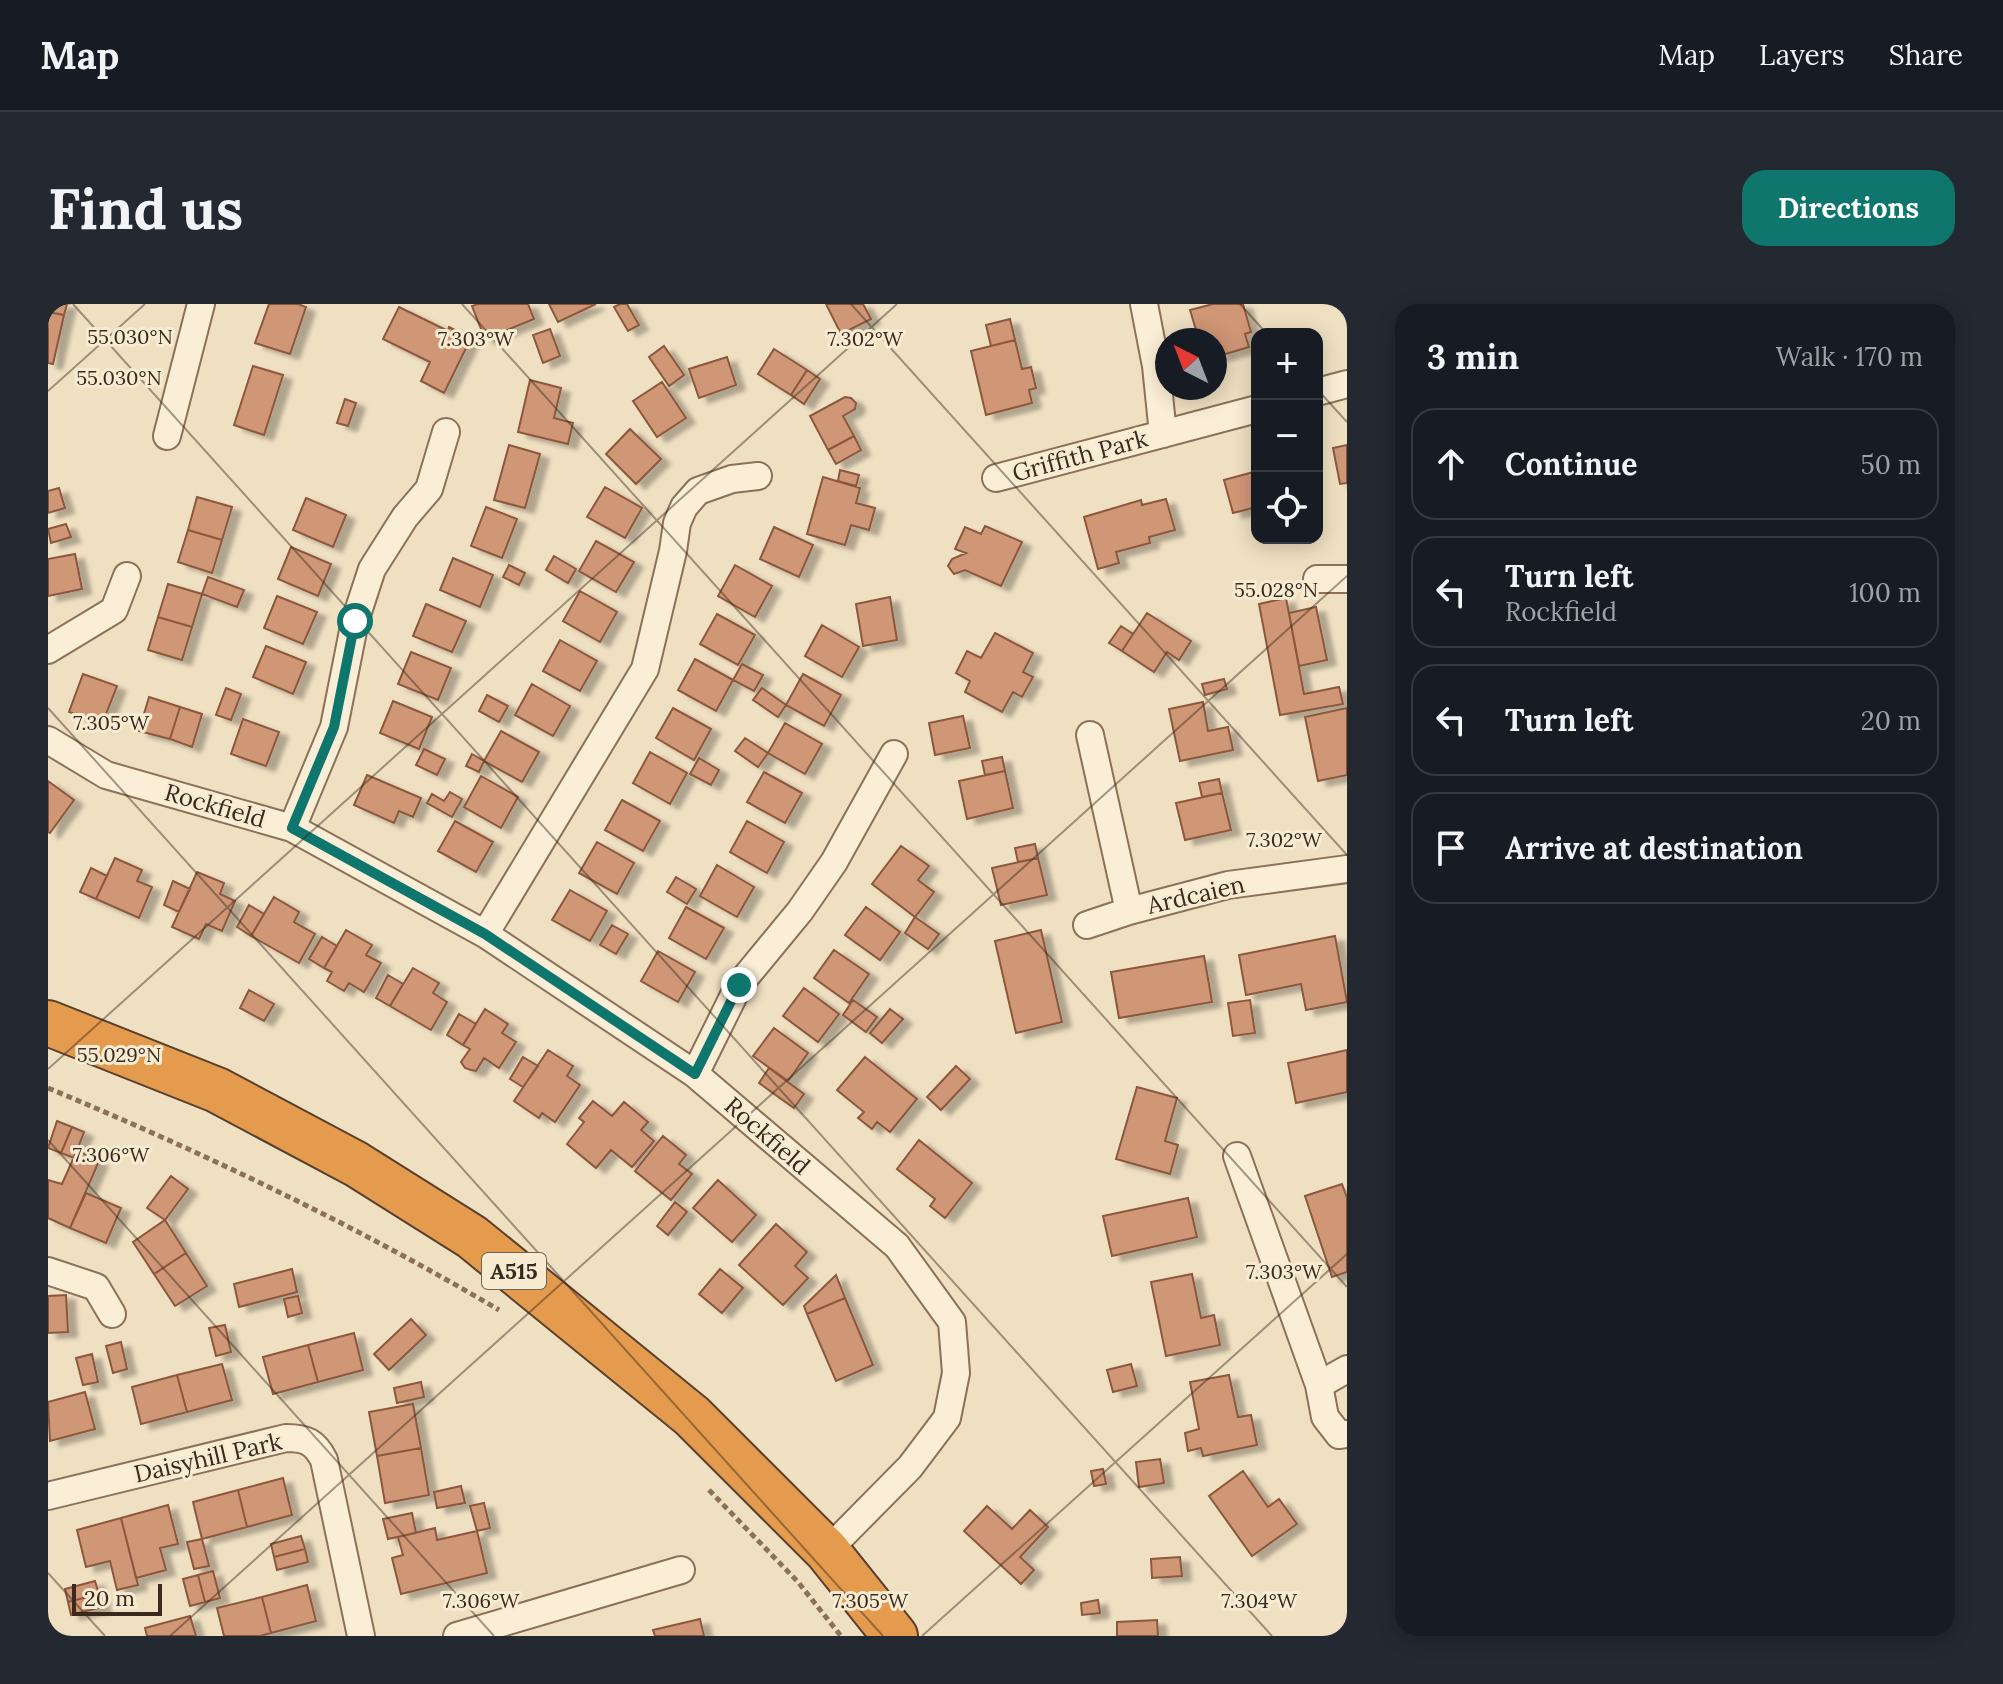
<!DOCTYPE html>
<html lang="en">
<head>
<meta charset="utf-8">
<style>
  :root { --surface:#171b24; --page:#242831; --text:#f1f3f6; --muted:#9ea1a6; --line:#363941; --accent:#0f766e }
  body { margin:0; font-family:Lora,serif; background:var(--page); color:var(--text) }
  .controls { position:absolute; right:24px; top:24px; display:grid; overflow:hidden; border-radius:16px; box-shadow:0 4px 20px #0003 }
  .controls button { width:72px; height:72px; display:grid; place-items:center; padding:0; border:0; border-bottom:2px solid var(--line); background:var(--surface); color:var(--text); font:40px sans-serif }
  .compass { position:absolute; left:1107px; top:24px; width:72px; height:72px; border-radius:50%; background:var(--surface); box-shadow:0 4px 20px #0003; rotate:318deg }
  .scale { position:absolute; left:24px; bottom:20px; width:90px; box-sizing:border-box; padding-left:8px; border:4px solid #3a2a1d; border-top:0; font-size:22px; line-height:28px; white-space:nowrap; color:#3a2a1d; -webkit-text-stroke:6px #f7ebd2; paint-order:stroke }
  .stop { position:absolute; width:24px; height:24px; margin:-18px; border:6px solid #0f766e; border-radius:50%; background:#fff }
  .stop.end { background:#0f766e; border-color:#fff; box-shadow:0 2px 8px #0008 }
  .list { margin:0; padding:0; list-style:none }
  h2 { display:flex; justify-content:space-between; align-items:center; height:104px; margin:0; padding:0 32px; font-size:34px }
  h2 small { font-size:26px; font-weight:400; color:var(--muted) }
  .list li { display:grid; grid-template-columns:52px 1fr auto; gap:24px; align-items:center; box-sizing:border-box; height:112px; margin:0 16px 16px; padding:0 16px; border:2px solid var(--line); border-radius:24px }
  .list b { display:block; font-size:30px; white-space:nowrap }
  .list p { margin:0; font-size:26px; white-space:nowrap; color:var(--muted) }
  .list em { font-size:26px; font-style:normal; color:var(--muted) }
  .icon { flex:none; width:44px; height:44px; fill:none; stroke:currentColor; stroke-width:2; stroke-linecap:round; stroke-linejoin:round }
  .map { position:relative; flex:none; width:1299px; height:1332px; overflow:hidden; border-radius:24px }
  header { display:flex; align-items:center; gap:48px; box-sizing:border-box; height:112px; padding:0 40px; background:var(--surface); border-bottom:2px solid var(--line) }
  header strong { font-size:38px }
  nav { display:flex; gap:44px; margin-inline-start:auto; font-size:28px }
  .intro { display:flex; align-items:center; justify-content:space-between; box-sizing:border-box; height:192px; padding:0 48px }
  h1 { margin:0; font-size:56px }
  .button { padding:20px 36px; border-radius:24px; background:var(--accent); color:#fff; font-size:28px; font-weight:700 }
  main { display:flex; gap:48px; padding:0 48px }
  aside { flex:1; background:var(--surface); border-radius:24px; box-shadow:0 4px 20px #0003 }
  .map>svg:first-child { display:block }
</style>
</head>
<body>
<header>
<strong>Map</strong>
<nav><a>Map</a><a>Layers</a><a>Share</a></nav>
</header>
<div class="intro"><h1>Find us</h1><a class="button">Directions</a></div>
<main>
<div class="map">
<svg width="1299" height="1332" viewBox="0 0 1299 1332">
  <defs>
    <filter id="shadow"><feDropShadow dx="9" dy="5" stdDeviation="2" flood-color="#0004"/></filter>
  </defs>
  <rect width="100%" height="100%" fill="#f0e0c2"/>
  <path fill="#d09776" stroke="#8c583d" stroke-width="2" filter="url(#shadow)" d="M0,0h19l-3,11 -16,-3z
    M221,0h29l8,3 -16,47 -35,-11z
    M430,0h50l6,15 -49,20 -13,-33z
    M501,0h47l-38,18z
    M572,0h7l12,21 -11,6 -14,-24z
    M778,0h37l8,15 -30,15z
    M1165,0h30l8,28 -6,2 4,13 -30,9 -4,-16h-16l-9,-30z
    M351,3l49,24 1,-4 22,11 -27,55 -23,-12 9,-19 -47,-23z
    M0,8l16,3 -11,49 -5,-1z
    M962,15l5,21 -24,6 -5,-21z
    M502,25l10,27 -17,7 -10,-28z
    M967,36l7,29 9,-2 5,21 -7,2 3,13 -46,12 -15,-64z
    M616,42l20,29 -15,11 -20,-29z
    M726,45l33,21 -16,25 -33,-21z
    M679,53l9,28 -37,13 -10,-29z
    M205,62l30,9 -19,60 -30,-10z
    M759,66l13,9 -16,25 -13,-9z
    M482,76l31,8 -7,30 19,5 -5,21 -50,-12z
    M614,78l24,36 -29,19 -24,-36z
    M797,93l6,1 5,5 -1,6 -12,7 11,20 -26,14 -18,-34z
    M297,95l11,4 -8,23 -11,-3z
    M582,125l31,30 -25,25 -30,-30z
    M806,132l7,14 -25,14 -8,-14z
    M461,141l31,9 -15,54 -31,-8z
    M1299,141v38l-7,1 -7,-36z
    M792,166l19,5 -3,11 -18,-5z
    M1209,167v36l-24,6 -9,-33z
    M775,173l37,11 -4,15 19,5 -6,22 -18,-5 -6,20 -38,-11z
    M557,183l37,21 -17,30 -38,-21z
    M11,184l6,20 -17,5v-22z
    M149,193l35,10 -10,33 -34,-10z
    M258,194l40,17 -13,32 -40,-17z
    M1118,195l9,31 -26,7 1,6 -34,9 3,11 -21,6 -14,-52 57,-17 1,5z
    M438,203l31,12 -15,39 -31,-12z
    M18,220l5,13 -20,6 -3,-14z
    M937,222l37,16 -21,44 -36,-16 -11,4 -6,-8 4,-7 14,-6 -11,-4 10,-22 16,7z
    M726,223l39,18 -14,32 -39,-18z
    M140,226l34,10 -10,33 -34,-11z
    M548,237l38,21 -18,30 -37,-21z
    M243,243l40,17 -13,32 -40,-17z
    M27,250l7,35 -34,7v-37z
    M506,252l22,13 -8,14 -22,-13z
    M405,254l40,17 -13,32 -40,-17z
    M461,261l16,8 -6,12 -16,-8z
    M687,261l37,21 -17,31 -37,-21z
    M160,273l36,13 -7,17 -35,-13z
    M120,280l34,10 -10,33 -34,-10z
    M532,287l37,21 -17,30 -37,-21z
    M229,292l40,16 -14,32 -39,-16z
    M842,293l7,43 -34,6 -7,-42z
    M1238,294l18,96 35,-7 4,17 -63,11 -21,-111z
    M378,300l40,17 -14,31 -39,-16z
    M1268,303l11,53 -28,6 -10,-53z
    M1099,309l44,28 -12,19 -12,-8 -13,20 -32,-21z
    M669,310l38,21 -17,30 -38,-21z
    M110,313l34,10 -10,33 -34,-10z
    M774,321l37,22 -17,30 -37,-21z
    M1073,322l12,8 -11,17 -13,-8z
    M947,329l38,20 -10,19 10,5 -11,20 -9,-5 -11,20 -37,-20 5,-11 -14,-8 11,-22 14,7z
    M512,336l37,21 -17,30 -37,-20z
    M218,342l40,16 -13,32 -40,-17z
    M363,348l40,16 -13,32 -40,-16z
    M647,355l38,21 -17,31 -38,-21z
    M694,360l21,11 -9,16 -21,-11z
    M35,370l34,12 -15,38 -33,-12z
    M755,370l38,21 -17,31 -38,-21z
    M1176,375l3,10 -22,6 -3,-11z
    M484,380l38,22 -17,30 -38,-21z
    M178,384l15,6 -10,26 -15,-5z
    M714,384l24,17 -8,12 -25,-17z
    M439,391l21,11 -9,16 -20,-11z
    M101,393l31,10 -10,32 -31,-8z
    M345,397l39,16 -13,32 -39,-16z
    M1155,398l5,29 20,-4 5,23 -53,11 -11,-52z
    M132,403l22,7 -10,33 -22,-8z
    M625,404l38,21 -17,31 -38,-22z
    M1299,404v67l-29,6 -13,-64z
    M915,412l7,32 -35,7 -6,-32z
    M195,415l36,13 -13,34 -35,-12z
    M737,419l37,21 -17,30 -37,-21z
    M453,427l38,21 -17,30 -38,-21z
    M697,434l23,15 -10,14 -23,-16z
    M376,445l21,10 -8,16 -21,-10z
    M602,448l37,21 -17,31 -37,-21z
    M424,450l12,7 -5,11 -13,-6z
    M954,453l3,14 -20,4 -3,-14z
    M651,454l20,12 -8,15 -21,-11z
    M957,467l8,37 -46,11 -8,-38z
    M716,468l38,21 -17,30 -38,-21z
    M319,471l54,23 -8,19 -14,-6 -5,12 -40,-18z
    M433,472l37,21 -17,31 -37,-21z
    M1171,475l3,14 -20,4 -3,-14z
    M0,477l26,19 -24,33 -2,-1z
    M402,488l12,7 -10,18 -25,-14 5,-9 12,7z
    M1174,489l9,37 -46,10 -9,-37z
    M574,496l38,21 -17,30 -38,-21z
    M407,517l38,21 -17,30 -38,-21z
    M699,517l37,21 -17,31 -37,-21z
    M549,538l37,21 -17,31 -38,-21z
    M987,540l3,14 -20,4 -3,-14z
    M853,542l28,20 -11,14 16,12 -19,25 -43,-33z
    M67,554l27,12 -5,11 15,6 -13,31 -43,-19z
    M990,554l9,37 -46,10 -9,-37z
    M669,561l37,22 -17,30 -37,-21z
    M43,564l16,8 -11,23 -16,-7z
    M149,568l27,11 -4,11 15,7 -13,30 -16,-7 -7,15 -27,-12z
    M628,573l20,12 -9,15 -20,-12z
    M125,577l17,8 -11,23 -15,-7z
    M522,586l37,21 -17,30 -38,-21z
    M226,593l25,15 -5,10 21,12 -16,29 -48,-27z
    M201,601l15,9 -13,22 -14,-9z
    M638,603l38,21 -18,31 -37,-21z
    M818,603l34,25 -20,28 -35,-25z
    M867,613l24,17 -11,15 -23,-16z
    M564,621l16,9 -12,20 -16,-9z
    M298,626l26,15 -6,10 15,8 -17,29 -15,-9 -5,8 -17,-10 5,-9 -8,-4z
    M993,626l21,92 -46,11 -21,-92z
    M1287,632l12,66 -41,8 -5,-26 -55,11 -7,-40z
    M274,633l15,9 -13,22 -15,-9z
    M786,646l35,24 -20,29 -35,-25z
    M610,647l37,21 -17,30 -37,-21z
    M1156,652l8,46 -93,16 -8,-46z
    M365,664l26,15 -6,10 14,9 -16,28 -41,-24z
    M340,671l15,9 -13,22 -14,-8z
    M756,684l35,26 -21,28 -35,-26z
    M201,686l25,14 -10,17 -24,-13z
    M805,696l24,17 -11,15 -23,-17z
    M1202,696l5,33 -22,3 -5,-33z
    M437,705l23,15 -6,9 14,9 -17,26 -15,-10 -8,13 -5,-1 -6,-2 -4,-6 9,-13 -7,-4z
    M842,705l13,10 -21,24 -12,-10z
    M411,710l17,10 -13,21 -16,-10z
    M726,724l34,25 -20,28 -35,-25z
    M500,746l25,16 -6,10 13,9 -25,37 -13,-9 -3,5 -25,-17z
    M1299,746v42l-51,11 -8,-40z
    M475,753l15,9 -15,21 -13,-8z
    M817,753l52,42 -27,33 -13,-10 -5,7 -14,-11 6,-6 -27,-22z
    M908,762l14,13 -29,31 -14,-13z
    M721,764l35,26 -10,14 -35,-25z
    M1089,783l40,11 -12,43 13,4 -8,29 -54,-15z
    M545,797l19,15 12,-14 24,20 -7,8 13,11 -22,26 -21,-17 -15,18 -29,-24 17,-22 -5,-4z
    M9,817l15,6 -11,26 -13,-5z
    M24,823l12,5 -10,26 -13,-5z
    M615,832l23,19 -7,9 13,10 -21,26 -36,-29z
    M871,836l53,43 -27,35 -15,-12 5,-7 -38,-30z
    M29,846l22,11 -29,67 -22,-10v-38l14,4z
    M123,872l17,13 -23,31 -18,-12z
    M670,876l38,35 -24,27 -39,-34z
    M1294,880l5,14v74l-15,5 -27,-81z
    M38,889l35,15 -15,35 -36,-15z
    M1140,894l9,39 -85,19 -9,-40z
    M627,898l12,10 -19,23 -11,-9z
    M117,916l21,33 -32,21 -21,-32z
    M728,920l31,28 -12,14 13,12 -25,27 -44,-40z
    M138,949l21,33 -32,20 -21,-32z
    M244,965l5,23 -58,15 -5,-23z
    M672,965l23,19 -21,25 -23,-19z
    M1144,970l9,44 13,-3 6,30 -54,11 -15,-74z
    M788,971l9,23 -38,16 -3,-8z
    M18,991l2,37 -20,1v-37z
    M250,992l4,17 -14,4 -4,-18z
    M797,994l28,67 -37,16 -29,-67z
    M363,1015l15,16 -37,35 -15,-16z
    M177,1021l6,27 -15,4 -7,-28z
    M306,1029l9,37 -45,12 -10,-37z
    M73,1038l6,27 -14,4 -7,-27z
    M260,1041l10,37 -45,12 -10,-37z
    M44,1050l6,28 -15,3 -7,-27z
    M174,1060l10,36 -45,12 -10,-37z
    M1083,1060l6,22 -24,6 -6,-22z
    M129,1071l10,37 -46,12 -9,-37z
    M1181,1071l9,42 13,-2 6,30 -54,11 -2,-8 -13,3 -3,-18 14,-4 -9,-47z
    M373,1078l3,15 -27,6 -3,-15z
    M37,1088l10,37 -45,12 -2,-39z
    M365,1100l8,44 -44,8 -8,-44z
    M373,1144l8,47 -44,8 -8,-47z
    M1112,1155l4,24 -25,4 -3,-25z
    M1055,1165l3,15 -12,2 -3,-15z
    M1195,1167l25,36 11,-8 18,25 -45,32 -43,-60z
    M235,1174l9,37 -45,12 -9,-37z
    M413,1182l4,17 -28,5 -3,-16z
    M190,1186l9,37 -45,12 -9,-37z
    M436,1199l6,25 -13,3 -7,-25z
    M120,1201l10,39 -18,4 6,22 -30,8 -15,-60z
    M939,1202l25,23 18,-19 18,17 -28,30 14,13 -13,14 -57,-53z
    M364,1209l4,20 -28,6 -5,-20z
    M73,1214l17,67 -21,5 -7,-29 -24,6 -9,-37z
    M387,1224l2,12 40,-9 10,42 -86,21 -9,-36 11,-3 -5,-18z
    M253,1232l4,13 -31,8 -3,-13z
    M154,1235l7,27 -15,3 -7,-27z
    M257,1245l3,13 -31,8 -3,-13z
    M1132,1253l2,19 -30,2 -1,-19z
    M165,1267l7,27 -15,4 -7,-27z
    M150,1271l7,27 -15,4 -7,-27z
    M47,1277l4,13 -31,8 -3,-13z
    M259,1281l9,36 -45,12 -9,-36z
    M51,1290l3,13 -31,8 -3,-13z
    M214,1293l9,36 -11,3h-36l-7,-28z
    M1050,1296l2,13 -18,2 -1,-12z
    M142,1312l6,20h-49l-2,-8z
    M652,1315l4,17h-49l-2,-6z
    M1109,1316l1,16h-41v-14z"/>
  <g fill="none" stroke-linecap="round" stroke-linejoin="round">
    <g stroke="#8b7158" stroke-width="30">
      <path id="street" d="M1096,0l12,62 7,68
        M1269,88l30,-8
        M119,132l34,-132
        M948,174l261,-69
        M1269,275h30
        M0,346l66,-40 13,-34
        M1042,431l39,176 99,-26 119,-16
        M0,436l58,35 186,53 193,106 210,140 202,172 55,76 4,51 -9,45 -37,49 -83,84
        M244,524l42,-101 21,-106 17,-52 33,-52 24,-28 17,-57
        M1039,621l42,-14
        M437,630l160,-265 28,-118 4,-28 7,-16 14,-16 34,-12 26,-3
        M647,770l44,-89 61,-74 34,-49 60,-108
        M1189,852l82,229
        M0,967l48,16 16,27
        M1299,1065l-28,16 6,32 14,18 8,-1
        M0,1192l238,-58c20,0 29,4 38,22l37,176
        M409,1332l224,-66"/>
    </g>
    <g stroke="#593f2d" stroke-width="48">
      <path id="highway" d="M0,719l169,67 139,74 116,73 220,179 135,135 68,85"/>
    </g>
    <path stroke="#8b7158" stroke-width="5" stroke-dasharray="6 4" stroke-linecap="butt" d="M0,784c154,64 307,137 451,222
      M661,1186l89,92 43,54"/>
    <use href="#street" stroke="#faeed6" stroke-width="26"/>
    <use href="#highway" stroke="#e49b4e" stroke-width="44"/>
  </g>
  <g fill="none" stroke-linecap="round" stroke-linejoin="round">
    <path stroke="#0f766e" stroke-width="10" d="M307,317l-21,106 -42,101 193,106 210,140 44,-89"/>
  </g>
  <path fill="none" stroke="#3a2a1d" stroke-width="2" stroke-opacity="0.45" d="M25,0l1199,1332M414,0l885,983M803,0l496,551M1192,0l27,30M1269,85l30,33M0,87l97,-87M0,404l835,928M0,765l849,-765M0,836l446,496M0,1269l57,63M122,1332l1177,-1060M874,1332l425,-382"/>
  <g text-anchor="middle" stroke-width="6" stroke-linejoin="round" paint-order="stroke">
    <rect fill="#f7ebd2" stroke="#736453" stroke-width="2" x="434" y="949" width="64" height="36" rx="6"/>
    <g font-size="22" font-weight="bold" fill="#3a2a1d">
      <text x="466" y="975">A515</text>
    </g>
    <g font-size="24" fill="#3a2a1d" stroke="#f7ebd2">
      <text transform="translate(1032 152) rotate(-15)" y="8">Griffith Park</text>
      <text transform="translate(167 502) rotate(16)" y="8">Rockfield</text>
      <text transform="translate(1148 591) rotate(-13)" y="8">Ardcaien</text>
      <text transform="translate(719 832) rotate(41)" y="8">Rockfield</text>
      <text transform="translate(160 1154) rotate(-13)" y="8">Daisyhill Park</text>
    </g>
  </g>
  <g font-size="20" text-anchor="middle" fill="#3a2a1d" stroke="#f7ebd2" stroke-width="6" stroke-linejoin="round" paint-order="stroke">
    <text x="82" y="40">55.030°N</text>
    <text x="817" y="42">7.302°W</text>
    <text x="428" y="42">7.303°W</text>
    <text x="71" y="81">55.030°N</text>
    <text x="1228" y="293">55.028°N</text>
    <text x="63" y="426">7.305°W</text>
    <text x="1236" y="543">7.302°W</text>
    <text x="71" y="758">55.029°N</text>
    <text x="63" y="858">7.306°W</text>
    <text x="1236" y="975">7.303°W</text>
    <text x="433" y="1304">7.306°W</text>
    <text x="822" y="1304">7.305°W</text>
    <text x="1211" y="1304">7.304°W</text>
  </g>
</svg>
<div class="controls">
<button>+</button>
<button>−</button>
<button><svg class="icon" aria-label="locate" viewBox="0 0 24 24"><circle cx="12" cy="12" r="6"/><path d="M12 2v4M12 18v4M2 12h4M18 12h4"/></svg></button>
</div>
<svg class="compass" viewBox="-18 -18 36 36"><path d="M0-13l5 13h-10z" fill="#e53935"/><path d="M0 13l5-13h-10z" fill="#9ea1a6"/></svg>
<div class="scale">20 m</div>
<div class="stop" style="left:307px;top:317px"></div>
<div class="stop end" style="left:691px;top:681px"></div>
</div>
<aside>
<h2>3 min<small>Walk · 170 m</small></h2>
<ul class="list">
<li><svg class="icon" aria-label="ahead" viewBox="0 0 24 24"><path d="M12 20V5M6 11l6-6 6 6"/></svg><div><b>Continue</b></div><em>50 m</em></li>
<li><svg class="icon" aria-label="left" viewBox="0 0 24 24"><path d="M17 20v-9H6M10 6l-5 5 5 5"/></svg><div><b>Turn left</b><p>Rockfield</p></div><em>100 m</em></li>
<li><svg class="icon" aria-label="left" viewBox="0 0 24 24"><path d="M17 20v-9H6M10 6l-5 5 5 5"/></svg><div><b>Turn left</b></div><em>20 m</em></li>
<li><svg class="icon" aria-label="arrive" viewBox="0 0 24 24"><path d="M6 21V4h12l-3 4 3 4H6"/></svg><div><b>Arrive at destination</b></div></li>
</ul>
</aside>
</main>
</body>
</html>
